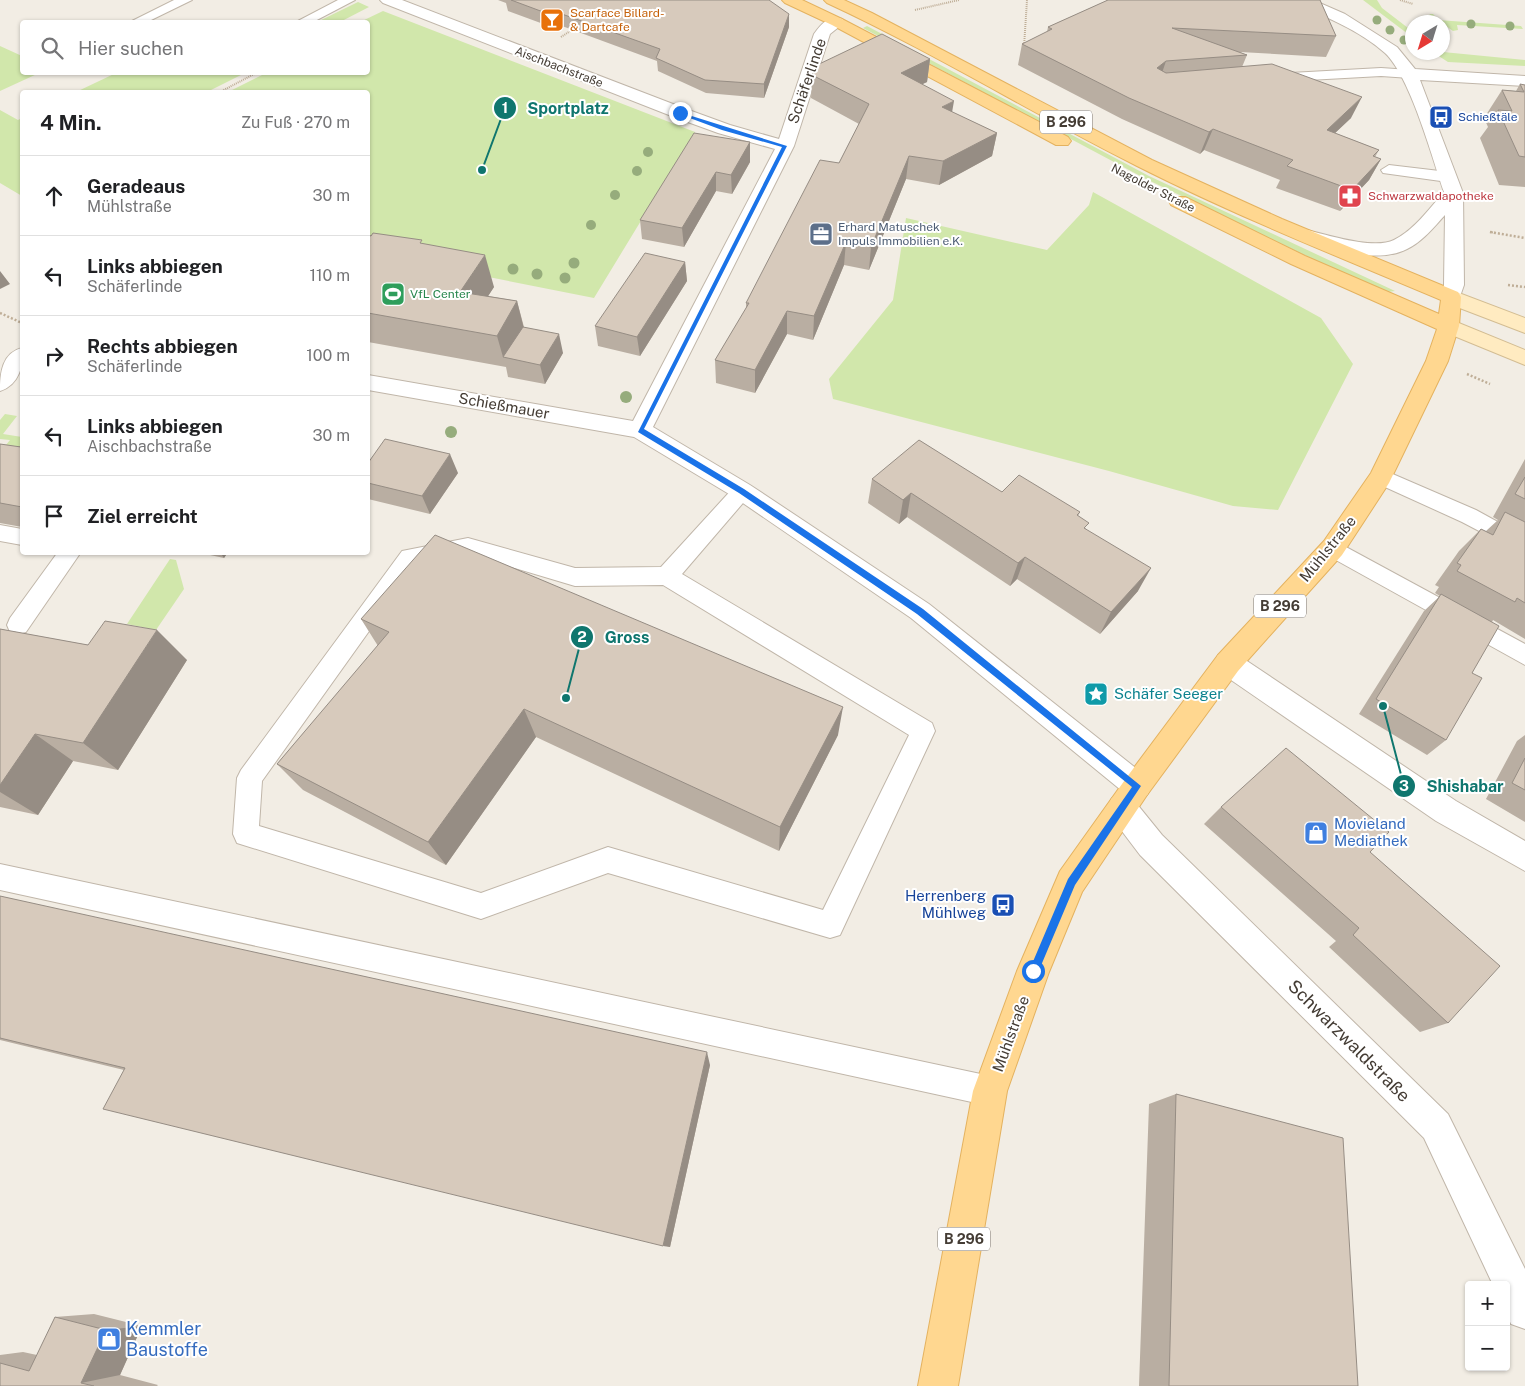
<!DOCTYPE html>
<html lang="de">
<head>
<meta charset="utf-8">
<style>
  :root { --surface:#fff; --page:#f6f6f6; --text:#202124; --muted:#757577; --line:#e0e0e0 }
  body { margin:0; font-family:"Public Sans",sans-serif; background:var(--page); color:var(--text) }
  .controls { position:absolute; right:15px; bottom:15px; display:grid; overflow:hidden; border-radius:5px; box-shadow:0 1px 4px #0004 }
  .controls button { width:45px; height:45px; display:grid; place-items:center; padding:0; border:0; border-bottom:1px solid var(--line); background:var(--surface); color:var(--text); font:25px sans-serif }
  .compass { position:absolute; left:1405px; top:15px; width:45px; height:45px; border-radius:50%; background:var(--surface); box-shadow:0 1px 4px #0004; rotate:218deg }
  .stop { position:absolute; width:15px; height:15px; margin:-11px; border:4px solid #1a73e8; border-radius:50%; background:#fff }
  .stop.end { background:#1a73e8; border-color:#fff; box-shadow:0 1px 5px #0008 }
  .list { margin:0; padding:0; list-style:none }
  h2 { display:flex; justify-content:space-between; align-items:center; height:65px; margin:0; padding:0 20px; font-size:21px }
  h2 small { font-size:16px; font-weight:400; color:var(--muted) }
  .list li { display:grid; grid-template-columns:32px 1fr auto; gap:15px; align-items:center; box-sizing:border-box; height:80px; padding:0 20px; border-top:1px solid var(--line) }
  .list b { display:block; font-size:19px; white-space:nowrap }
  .list p { margin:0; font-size:16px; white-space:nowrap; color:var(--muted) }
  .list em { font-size:16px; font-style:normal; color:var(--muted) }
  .icon { flex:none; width:28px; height:28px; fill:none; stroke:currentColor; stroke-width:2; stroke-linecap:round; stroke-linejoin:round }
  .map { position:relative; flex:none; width:1525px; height:1386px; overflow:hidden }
  .search { position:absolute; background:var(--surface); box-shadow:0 1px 4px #0004; left:20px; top:20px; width:350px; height:55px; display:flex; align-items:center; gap:12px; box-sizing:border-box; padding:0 18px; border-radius:5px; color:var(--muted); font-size:19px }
  .panel { position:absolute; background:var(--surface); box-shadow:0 1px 4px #0004; left:20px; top:90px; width:350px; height:465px; border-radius:5px }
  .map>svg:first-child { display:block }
</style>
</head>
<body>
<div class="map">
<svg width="1525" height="1386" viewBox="0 0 1525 1386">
  <rect width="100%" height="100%" fill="#f2ede4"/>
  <path fill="#d1e7ab" d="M1363,0h14l5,8 30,23v6z
    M358,2l11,5 -29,15h-23z
    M383,11l312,121 -101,166 -226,-45v-161h-140l38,-19 102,-1v-50h-8z
    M1429,14h4l5,6 83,6 2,3 -66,-4 1,5 -5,1z
    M867,26l282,150 246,115 -7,1 -71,-31 -173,-83 -281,-150z
    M0,46l22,10v16l15,2 -37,17z
    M1443,52l82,8v6l-77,-4 -14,-9z
    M116,73v-1l129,1 -38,19h-131z
    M0,110l18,10 4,-2v78l-22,-13z
    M1093,192l228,126 32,46 -75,146 -45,-4 -124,-35 -276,-72 -4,-20 64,-79 13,-82 141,32 42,-45z
    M5,414l12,2 -14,18 19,3v17l-21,-3 9,-11 -10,-1v-19z
    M170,559l6,1 8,29 -28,41 -29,-6z"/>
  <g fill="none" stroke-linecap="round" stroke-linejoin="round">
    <g stroke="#c0b6a9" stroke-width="2">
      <path id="service" d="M174,0h18l-45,22h-17z
        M338,0h17l-42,22h-17z
        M1381,68l29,2 7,4 -7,4 -29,-2 -109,6 -7,-4 7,-4z
        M1389,165l59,7 8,5 -8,5 -65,-9 -2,-3z
        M1381,469l95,41 49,27v18l-63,-33 -88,-40 -3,-5 3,-5z
        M742,483l7,3 3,5 -3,5 -67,78 250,149 3,8 -95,204 -10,3 -222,-65 -127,46 -244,-76 -4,-9 4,-56 4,-8 161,-219 66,-13 107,30 86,-1 74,-81zM468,554l107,32 88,-1 246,150 -86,175 -215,-63 -127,46 -222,-67 3,-45 155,-217z
        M0,525l22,4v16l-22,-4z
        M1333,540l192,104v21l-200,-111 -3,-6 3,-6z
        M58,552h23l-55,80 -8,2 -8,-2 -3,-7 3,-7z
        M0,864l990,212 11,4 4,11 -4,11 -11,4 -990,-216z"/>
    </g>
    <g stroke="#c0b6a9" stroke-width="2">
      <path id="minor" d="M380,0h22l284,109 44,16 49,14 35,-105c7,-10 15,-19 28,-15l3,3 -15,12 -36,112 -141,281 97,58 179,119 218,173 5,9 -5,9 -10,4 -10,-4 -216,-177 -177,-121 -100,-60 -266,-47v-15l265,46 142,-272 -57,-16 -44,-16 -291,-114z
        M1292,0h21l32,14 52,33 18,22 110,7v10l-105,-6 43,113 1,92 -6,17 -7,2 -7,-2 -3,-5 3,-12 1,-70c-11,12 -23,27 -38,34 -32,16 -75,-1 -107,-9l-3,-4 3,-4 7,-2c21,5 67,20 87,10 20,-10 35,-31 50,-48 -12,-35 -34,-116 -59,-139 -26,-23 -59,-36 -90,-50z
        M22,348c2,17 -3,37 -22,43 0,-18 2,-38 22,-43z
        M1228,652l10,3 218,146 69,40v30l-89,-50 -218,-150 -3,-8 3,-8z
        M1122,794l10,4 30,37 286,279 77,155v60l-14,-5 -5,-11v-28h-13l-69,-147 -284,-283 -28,-37 -5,-10 5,-10z"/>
    </g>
    <g stroke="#d3bd93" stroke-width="2">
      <path id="secondary" d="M1451,290l74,28v15l-81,-31 -3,-5 3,-5z
        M1449,319l76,31v15l-83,-34 -3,-5 3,-5z"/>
    </g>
    <g stroke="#e4b25f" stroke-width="2">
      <path id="primary" d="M782,0h20l40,19 226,118 3,4 -3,4h-12l-224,-120 -47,-22z
        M824,0h20l28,13 280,147 130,59 176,73 3,5 -2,29 -11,35 -59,122 -47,72 -104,116 -91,124 -65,97 -33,80 -42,119 -49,295h-40l55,-295 44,-120 43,-100 67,-94 91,-122 106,-114 47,-68 55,-112 11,-32 -146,-65 -120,-59 -2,-4 2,-4h14l120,59 134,58 2,-14c-102,-43 -205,-84 -304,-134 -104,-52 -204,-114 -310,-163z"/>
    </g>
    <path stroke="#bfae97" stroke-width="2" stroke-dasharray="1 1" stroke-linecap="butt" d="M1400,0l13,4
      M915,10l44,-10
      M561,37l14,-9
      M1024,47l3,-47
      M220,92l38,-20
      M1490,232l6,1"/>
    <path stroke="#bfae97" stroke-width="2.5" stroke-dasharray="2 2" stroke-linecap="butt" d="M1490,232l35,6
      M1508,285l17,2
      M0,313l22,10
      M1467,374l23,10"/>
    <use href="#service" fill="#fff" fill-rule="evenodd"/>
    <use href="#minor" fill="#fff" fill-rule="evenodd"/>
    <use href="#secondary" fill="#ffebc1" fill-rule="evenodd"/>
    <use href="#primary" fill="#ffd790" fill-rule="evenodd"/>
  </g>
  <g fill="#96ac7c">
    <circle cx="1377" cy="20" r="4.5"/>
    <circle cx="1471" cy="24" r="4.5"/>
    <circle cx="1510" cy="26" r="4.5"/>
    <circle cx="1390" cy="30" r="4.5"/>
    <circle cx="1404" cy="40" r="4.5"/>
    <circle cx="648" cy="152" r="5"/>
    <circle cx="637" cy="171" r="5"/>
    <circle cx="615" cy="195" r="5"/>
    <circle cx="591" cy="225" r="5"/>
    <circle cx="574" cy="263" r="5.5"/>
    <circle cx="513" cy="269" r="5.5"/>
    <circle cx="537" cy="274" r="5.5"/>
    <circle cx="565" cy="278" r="5.5"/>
    <circle cx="626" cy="397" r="6"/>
    <circle cx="451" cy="432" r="6"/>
  </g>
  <path fill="#b9aea2" d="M498,0h271l20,27 -25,71 -58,-5 -48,-22 -1,-10 -95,-35 -5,3 -49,-18 -2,-8z
    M1106,0h214l16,36 -10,21 -86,-5 7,3 -5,12 109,51 -16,15 44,17 -4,7 6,2 -12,21 -29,31 -64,-23 4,-8 -76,-30 -4,4 -78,-35 -104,-54 4,-21 25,-12 1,-5 58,-26z
    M930,59l-3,23 -5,2 30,28 45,21 -5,23 -53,29 -33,-6 -37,91 -25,-5 -31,75 -26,-6 -32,59 -39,-10 -1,-23 31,-51v-6l93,-140 20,-39 -48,-26 1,-23z
    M1520,84l5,1v102l-26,-2 -19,-47 8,-11 -4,-9 18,-28 14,1z
    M750,142v20l-18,32 -16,-3 -32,56 -42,-8 -2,-19z
    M368,235l55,9 71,43 -6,9 29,5 7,26 39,26 -18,31 -37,-7 -2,-10 -138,-25z
    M685,262l2,19 -47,75 -42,-10 -3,-20z
    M0,444l21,3 1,-1v81l-22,-4z
    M1525,459v180l-32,-19 -1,2 -46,118 -19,15 -68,-41 65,-103 16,-15 -5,-3 4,-6 -4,-2 24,-34 22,-22 5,2 12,-11 -5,-3z
    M368,463l90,10 -28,41 -62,-15z
    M872,479l130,13 78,20 -2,4 8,13 52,62 -38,43 -83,-55 -7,7 -103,-69 -8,7 -31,-21z
    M196,552h32l-4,6z
    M361,619l477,116 -59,116 -243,-114 -90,128 -143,-75 -26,-26 101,-118z
    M0,629l88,16 99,15 -69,110 -45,-9 -35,54 -38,-8z
    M1525,735v87l-39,-23 31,-58z
    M1221,807l149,45 78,171 -28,9 -91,-85 7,-6 -132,-117z
    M0,896l710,169 -40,182 -546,-177 -124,-30z
    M1176,1094l182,292h-219l10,-282z
    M94,1314l48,12 -22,49 38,10 -1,1h-157v-31l23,-3 14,3 18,-38z"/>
  <path fill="#968d84" d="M559,13l3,13 -5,3 -3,-13z
    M789,14v13l-25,71v-14z
    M930,59l-3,23 -29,14 3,-23z
    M1166,61l-7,21 -2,-14z
    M1362,97l-11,21 -35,33 11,-21z
    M954,101l-4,23 -8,-17z
    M1213,129l-9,21 -4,4 9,-22z
    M997,133l-5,23 -53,29 4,-24z
    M750,142v20l-18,32 -1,-19z
    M909,156l-3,23 -37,91 2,-23z
    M1381,159l-12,21 -29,31 12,-21z
    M716,172v19l-32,56 -2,-19z
    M846,242l-2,23 -31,75 1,-24z
    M485,255l9,32 -24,37 -10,-32z
    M685,262l2,19 -47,75 -3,-19z
    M0,271l10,13 -10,5z
    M517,301l8,32 -22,24 -6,-21z
    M787,311v23l-32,59v-23z
    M559,334l4,19 -18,31 -5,-19z
    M450,454l8,19 -28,41 -8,-18z
    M911,493l-4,24 -8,7 4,-24z
    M220,552h8l-4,6z
    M1025,557l-8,22 -7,7 8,-23z
    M1151,568l-13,23 -38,43 11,-22z
    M157,630l30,30 -69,110 -35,-27z
    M843,707l-5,28 -59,116 1,-24z
    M524,709l12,28 -90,128 -18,-23z
    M35,734l38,27 -35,54 -38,-23v-7z
    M707,1052l3,13 -40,182 -7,-1z
    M142,1326l-22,49 -39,8 25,-53z"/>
  <path fill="#d7cabc" stroke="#968d84" d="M511,0h258l20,14 -25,70 -59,-4 -49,-22 4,-9 -101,-36 -5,3z
    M1108,0h212l16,36 -164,-8 75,27 -81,6 -9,7 9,5 106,-9 90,33 -35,33 52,20 -6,6 8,3 -29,31 -65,-24 6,-6 -80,-31 -4,3 -80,-34 -107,-54 30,-15 -4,-2z
    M882,34l48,25 -29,14 53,28 -12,6 55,26 -54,28 -34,-5 -38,91 -25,-5 -32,74 -27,-5 -32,59 -40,-10 34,-57h-3l74,-143 19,3 30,-59 -57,-29 3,-9z
    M1520,84l5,1v72l-6,-1 -21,-46 14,1 -10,-21 22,2z
    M694,133l56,9 -19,33 -15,-3 -34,56 -42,-8z
    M373,233l49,7 -2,3 65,12 -25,37 57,9 -20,35 -129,-23v-78l3,1z
    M645,253l40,9 -48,75 -42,-11z
    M523,327l36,7 -19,31 -37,-8z
    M385,439l65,15 -28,42 -54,-13v-20z
    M919,440l83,52 17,-17 61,37 -3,3 12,8 -5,5 67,40 -40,44 -86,-55 -7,6 -107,-70 -8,7 -31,-21z
    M0,444l21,3 1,-1v61l-22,-4z
    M1525,477v22l-10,-5z
    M1505,512l20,10v81l-8,-5 -2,4 -58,-31 4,-6 -4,-2 24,-34 12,6z
    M435,535l408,172 -63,120 -256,-118 -96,133 -151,-78 112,-132 -28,-13z
    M1441,594l58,32 -27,47 10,5 -36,62 -70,-41z
    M105,621l52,9 -74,113 -48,-9 -35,51v-156l88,16z
    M1286,748l103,84 -19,20 130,114 -52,57 -95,-88 6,-7 -138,-121z
    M1525,758v32l-13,-7z
    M0,896l707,156 -44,194 -560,-137 22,-41 -125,-30z
    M1176,1094l167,44 15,248h-189z
    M55,1317l51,13 -25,53 13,3h-94v-23l29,8z"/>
  <path fill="#1a73e8" d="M679,112l108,34 -143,283 100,60 179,120 218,177 -66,99 -38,90 -4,1 -4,-5 39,-92 64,-92 -215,-173 -178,-121 -101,-61 144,-285 -60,-17 -43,-16z"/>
  <defs>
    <g id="bar-square" transform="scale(1.25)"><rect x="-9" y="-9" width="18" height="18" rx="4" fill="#e8710a" stroke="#fff"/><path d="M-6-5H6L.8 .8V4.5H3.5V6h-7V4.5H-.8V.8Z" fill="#fff"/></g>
    <g id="bus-square" transform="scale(1.25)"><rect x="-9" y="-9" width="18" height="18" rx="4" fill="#1a4fb4" stroke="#fff"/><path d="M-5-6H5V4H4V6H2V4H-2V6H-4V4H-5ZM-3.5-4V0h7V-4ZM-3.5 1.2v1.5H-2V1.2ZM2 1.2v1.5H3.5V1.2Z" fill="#fff"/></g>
    <g id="pharmacy-square" transform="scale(1.25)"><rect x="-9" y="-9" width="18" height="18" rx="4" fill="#e0444e" stroke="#fff"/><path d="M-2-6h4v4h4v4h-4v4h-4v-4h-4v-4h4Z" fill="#fff"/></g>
    <g id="office-square" transform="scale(1.25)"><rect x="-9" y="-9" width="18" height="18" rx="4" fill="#5c6f8a" stroke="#fff"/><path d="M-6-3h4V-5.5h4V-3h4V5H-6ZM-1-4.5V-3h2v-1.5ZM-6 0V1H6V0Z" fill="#fff"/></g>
    <g id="stadium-square" transform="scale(1.25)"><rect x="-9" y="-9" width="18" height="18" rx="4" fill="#2e9e5b" stroke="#fff"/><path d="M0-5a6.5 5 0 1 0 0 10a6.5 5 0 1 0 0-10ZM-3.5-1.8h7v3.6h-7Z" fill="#fff"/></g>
    <g id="sight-square" transform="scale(1.25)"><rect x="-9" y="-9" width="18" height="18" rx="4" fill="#0f9aa8" stroke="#fff"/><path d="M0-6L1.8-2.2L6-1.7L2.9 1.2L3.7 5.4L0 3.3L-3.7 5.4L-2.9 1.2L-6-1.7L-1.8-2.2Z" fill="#fff"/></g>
    <g id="shop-square" transform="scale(1.25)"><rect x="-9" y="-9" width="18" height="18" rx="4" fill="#3f7fe0" stroke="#fff"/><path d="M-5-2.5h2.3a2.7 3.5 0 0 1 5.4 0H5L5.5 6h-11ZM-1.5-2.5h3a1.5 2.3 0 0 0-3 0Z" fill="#fff"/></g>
  </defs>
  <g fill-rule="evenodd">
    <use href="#bar-square" x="552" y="20"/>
    <use href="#bus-square" x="1441" y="117"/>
    <use href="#pharmacy-square" x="1350" y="196"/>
    <use href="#office-square" x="821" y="234"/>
    <use href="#stadium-square" x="393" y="294"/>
    <use href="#sight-square" x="1096" y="694"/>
    <use href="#shop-square" x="1316" y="833"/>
    <use href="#bus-square" x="1003" y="905"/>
    <use href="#shop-square" x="109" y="1339"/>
  </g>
  <g text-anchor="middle" stroke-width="4" stroke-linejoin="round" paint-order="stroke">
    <g font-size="12" fill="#c56008" stroke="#fff" text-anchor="start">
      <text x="570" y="17">Scarface Billard-<tspan x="570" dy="14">&amp; Dartcafe</tspan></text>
    </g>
    <g font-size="12" fill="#443c34" stroke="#fff">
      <text transform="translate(559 67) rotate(21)" y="4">Aischbachstraße</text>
      <text transform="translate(1153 188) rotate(27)" y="4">Nagolder Straße</text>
    </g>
    <g font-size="12" fill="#164399" stroke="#fff" text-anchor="start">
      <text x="1458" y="121">Schießtäle</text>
    </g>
    <g font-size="12" fill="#be3a42" stroke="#fff" text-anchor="start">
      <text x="1368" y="200">Schwarzwaldapotheke</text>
    </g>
    <g font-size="12" fill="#4e5e75" stroke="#fff" text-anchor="start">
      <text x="838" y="231">Erhard Matuschek<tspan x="838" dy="14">Impuls Immobilien e.K.</tspan></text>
    </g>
    <g font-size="12" fill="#27864d" stroke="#fff" text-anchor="start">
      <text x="410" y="298">VfL Center</text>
    </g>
    <g fill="#fff" stroke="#7c7671" stroke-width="1">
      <rect x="1040" y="110.5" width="52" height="23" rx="4"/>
      <rect x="1254" y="594.5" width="52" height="23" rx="4"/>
      <rect x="938" y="1227.5" width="52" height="23" rx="4"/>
    </g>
    <g font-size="14" font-weight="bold" fill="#443c34">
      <text x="1066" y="127">B 296</text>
      <text x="1280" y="611">B 296</text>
      <text x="964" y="1244">B 296</text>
    </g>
    <g font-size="15" fill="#443c34" stroke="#fff">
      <text transform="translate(807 81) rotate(-71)" y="5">Schäferlinde</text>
      <text transform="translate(504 406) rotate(10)" y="5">Schießmauer</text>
      <text transform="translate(1328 549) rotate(-51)" y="5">Mühlstraße</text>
      <text transform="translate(1011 1034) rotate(-70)" y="5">Mühlstraße</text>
    </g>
    <g font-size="15" fill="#0d838f" stroke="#fff" text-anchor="start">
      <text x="1114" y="699">Schäfer Seeger</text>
    </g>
    <g font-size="15" fill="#366cbe" stroke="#fff" text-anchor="start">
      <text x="1334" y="829">Movieland<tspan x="1334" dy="17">Mediathek</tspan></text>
    </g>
    <g font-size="15" fill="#164399" stroke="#fff" text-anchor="end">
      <text x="986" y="901">Herrenberg<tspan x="986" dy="17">Mühlweg</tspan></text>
    </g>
    <g font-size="18" fill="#443c34" stroke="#fff">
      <text transform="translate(1349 1041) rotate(45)" y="6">Schwarzwaldstraße</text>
    </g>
    <g font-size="18" fill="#366cbe" stroke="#fff" text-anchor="start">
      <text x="126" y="1335">Kemmler<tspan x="126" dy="21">Baustoffe</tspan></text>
    </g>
  </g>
  <path fill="none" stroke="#0f766e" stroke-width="2" d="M482 170L505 108M566 698L582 637M1383 706L1404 786"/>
  <g fill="#0f766e" stroke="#fff" stroke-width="2">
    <circle cx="482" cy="170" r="5"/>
    <circle cx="566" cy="698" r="5"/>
    <circle cx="1383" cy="706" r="5"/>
    <circle cx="505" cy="108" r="12"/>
    <circle cx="582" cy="637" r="12"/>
    <circle cx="1404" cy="786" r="12"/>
  </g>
  <g font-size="15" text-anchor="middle" font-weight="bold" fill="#fff">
    <text x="505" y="113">1</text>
    <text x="582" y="642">2</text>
    <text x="1404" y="791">3</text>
  </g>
  <g font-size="16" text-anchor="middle" font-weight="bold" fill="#0f766e" stroke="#fff" stroke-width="4" stroke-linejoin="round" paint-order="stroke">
    <text x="568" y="114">Sportplatz</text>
    <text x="627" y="643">Gross</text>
    <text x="1465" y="792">Shishabar</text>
  </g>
</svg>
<div class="controls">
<button>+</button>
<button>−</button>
</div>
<svg class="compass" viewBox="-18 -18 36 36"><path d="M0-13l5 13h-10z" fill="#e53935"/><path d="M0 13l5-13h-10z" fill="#757577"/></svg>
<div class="stop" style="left:1033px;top:971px"></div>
<div class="stop end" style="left:680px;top:113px"></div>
<div class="search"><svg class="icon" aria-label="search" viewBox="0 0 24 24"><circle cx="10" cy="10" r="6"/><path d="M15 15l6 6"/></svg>Hier suchen</div>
<section class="panel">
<h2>4 Min.<small>Zu Fuß · 270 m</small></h2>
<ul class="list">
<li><svg class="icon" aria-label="ahead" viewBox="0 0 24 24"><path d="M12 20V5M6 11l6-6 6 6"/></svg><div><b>Geradeaus</b><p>Mühlstraße</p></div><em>30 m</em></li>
<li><svg class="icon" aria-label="left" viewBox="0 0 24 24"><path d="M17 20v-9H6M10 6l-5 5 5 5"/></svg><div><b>Links abbiegen</b><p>Schäferlinde</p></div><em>110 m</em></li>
<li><svg class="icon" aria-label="right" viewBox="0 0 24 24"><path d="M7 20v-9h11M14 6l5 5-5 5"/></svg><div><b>Rechts abbiegen</b><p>Schäferlinde</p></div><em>100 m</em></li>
<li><svg class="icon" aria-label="left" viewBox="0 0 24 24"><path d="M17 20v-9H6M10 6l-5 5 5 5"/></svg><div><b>Links abbiegen</b><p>Aischbachstraße</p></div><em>30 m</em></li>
<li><svg class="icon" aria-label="arrive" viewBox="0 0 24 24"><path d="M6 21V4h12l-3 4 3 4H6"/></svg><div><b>Ziel erreicht</b></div></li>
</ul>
</section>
</div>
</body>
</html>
